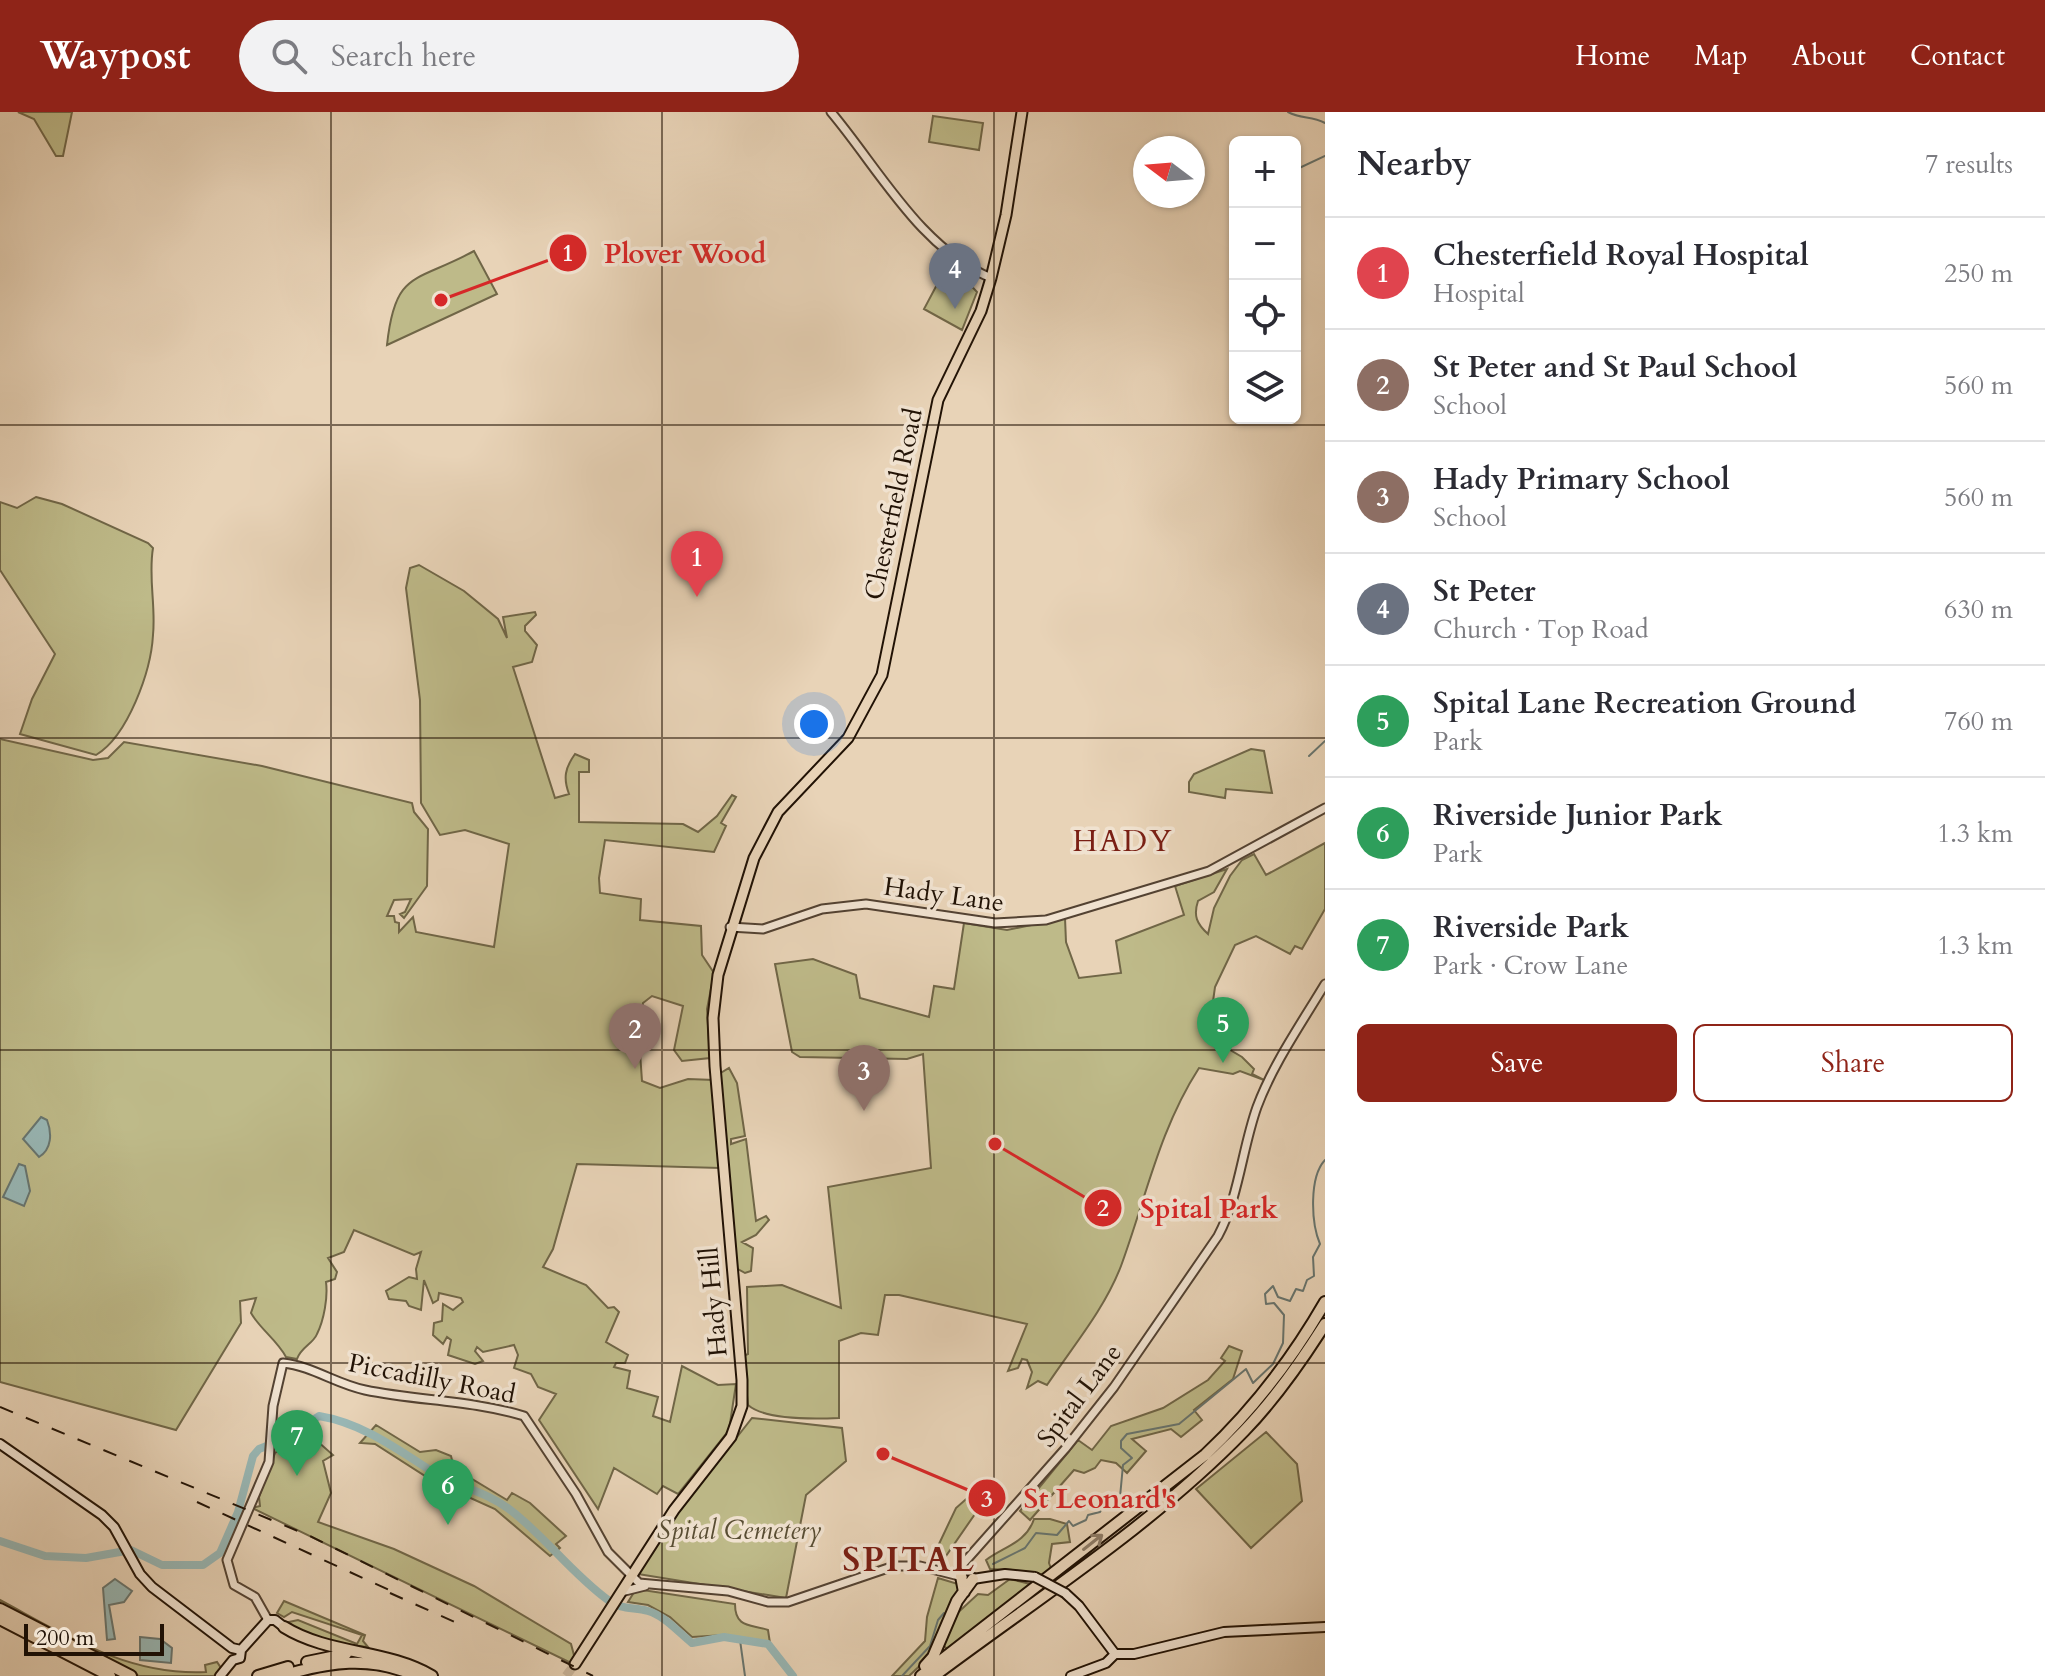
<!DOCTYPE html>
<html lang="en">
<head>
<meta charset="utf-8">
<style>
  :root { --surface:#fff; --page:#f2f2f3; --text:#2b2b33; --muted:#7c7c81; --line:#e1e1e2; --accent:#8f2418 }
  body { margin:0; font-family:Cardo,serif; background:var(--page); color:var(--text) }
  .controls { position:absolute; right:24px; top:24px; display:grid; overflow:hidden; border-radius:12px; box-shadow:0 2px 6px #0004 }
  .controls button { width:72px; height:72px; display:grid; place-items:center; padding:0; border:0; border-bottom:2px solid var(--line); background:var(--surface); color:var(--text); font:40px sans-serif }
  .compass { position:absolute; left:1133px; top:24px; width:72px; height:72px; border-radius:50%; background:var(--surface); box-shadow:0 2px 6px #0004; rotate:286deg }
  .scale { position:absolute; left:24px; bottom:20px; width:140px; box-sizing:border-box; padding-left:8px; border:4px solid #211205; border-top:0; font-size:22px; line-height:28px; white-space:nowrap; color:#211205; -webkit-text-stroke:6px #f0e2d0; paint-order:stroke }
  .you { position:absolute; left:814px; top:612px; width:28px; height:28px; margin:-20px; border:6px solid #fff; border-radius:50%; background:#1a73e8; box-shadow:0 0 0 12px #1a73e833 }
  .badge { display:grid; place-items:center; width:52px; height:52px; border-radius:50%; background:var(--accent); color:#fff; font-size:26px; font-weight:700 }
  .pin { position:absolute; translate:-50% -66px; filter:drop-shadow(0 2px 4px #0008) }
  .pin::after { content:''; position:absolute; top:42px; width:28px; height:24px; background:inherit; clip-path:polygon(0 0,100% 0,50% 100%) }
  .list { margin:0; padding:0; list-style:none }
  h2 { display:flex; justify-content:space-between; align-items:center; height:104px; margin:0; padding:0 32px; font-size:34px }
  h2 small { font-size:26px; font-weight:400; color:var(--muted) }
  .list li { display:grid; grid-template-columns:52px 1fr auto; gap:24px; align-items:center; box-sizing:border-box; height:112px; padding:0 32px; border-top:2px solid var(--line) }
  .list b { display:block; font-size:30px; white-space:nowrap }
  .list p { margin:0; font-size:26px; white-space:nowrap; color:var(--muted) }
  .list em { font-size:26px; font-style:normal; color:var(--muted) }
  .actions { display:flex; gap:16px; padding:24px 32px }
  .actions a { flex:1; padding:18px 0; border:2px solid var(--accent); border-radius:12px; text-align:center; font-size:28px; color:var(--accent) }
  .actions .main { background:var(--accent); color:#fff }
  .icon { flex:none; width:44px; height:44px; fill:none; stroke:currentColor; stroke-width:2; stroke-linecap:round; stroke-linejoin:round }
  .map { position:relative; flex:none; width:1325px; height:1564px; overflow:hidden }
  header { display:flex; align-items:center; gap:48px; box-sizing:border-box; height:112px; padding:0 40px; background:var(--accent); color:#fff }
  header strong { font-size:38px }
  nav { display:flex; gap:44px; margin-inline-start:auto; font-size:28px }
  .search { width:560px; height:72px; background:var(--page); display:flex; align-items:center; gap:20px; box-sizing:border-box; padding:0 28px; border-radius:44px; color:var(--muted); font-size:30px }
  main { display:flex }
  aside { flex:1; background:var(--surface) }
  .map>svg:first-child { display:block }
</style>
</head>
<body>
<header>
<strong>Waypost</strong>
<div class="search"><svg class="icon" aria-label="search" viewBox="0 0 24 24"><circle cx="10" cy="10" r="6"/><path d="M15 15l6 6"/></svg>Search here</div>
<nav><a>Home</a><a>Map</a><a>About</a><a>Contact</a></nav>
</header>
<main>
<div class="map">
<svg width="1325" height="1564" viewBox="0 0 1325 1564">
  <rect width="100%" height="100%" fill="#e8d3b7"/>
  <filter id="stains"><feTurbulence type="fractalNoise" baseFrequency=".0025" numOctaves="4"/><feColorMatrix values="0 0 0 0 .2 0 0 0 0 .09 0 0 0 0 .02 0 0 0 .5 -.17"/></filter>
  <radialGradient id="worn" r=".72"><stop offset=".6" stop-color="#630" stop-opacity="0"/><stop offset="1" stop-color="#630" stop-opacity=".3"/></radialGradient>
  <path fill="#beba89" stroke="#706647" stroke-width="2" d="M18,0h54l-9,44h-7l-22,-37z
    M933,4l50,7 -4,27 -50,-8z
    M474,139l23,43 -110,51c8,-76 29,-62 87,-94z
    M949,150l28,30 -15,38 -38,-21z
    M36,385l26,7 86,39 5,5c-5,29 3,58 0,87 -2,36 -25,101 -57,120l-76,-21 12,-35 23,-45 -55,-84v-68l17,6z
    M419,453l45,26 34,28 9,19 -4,-21 32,-5 1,3 -11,11v5l12,14 -5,17 -19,5 42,131 14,-4c-6,-16 -4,-26 6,-40l14,6v12h-10v50l104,2 15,8 19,-16 15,-21 4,2 -15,26 5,3 -12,26 -109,-12 -6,38 1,15 41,6 -1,21 61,6 1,29 12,18 -7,36 3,49 -28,3 -8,-11 9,-44 -31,-10 -9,7 -4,35 3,43 18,7 28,-9 26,1 6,88 -143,-4 -24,85 -10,18 43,18 22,23 6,-1 5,5 -13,30 22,13 -3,8h-9l-2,4 16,4 -3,17 31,9 -5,19 17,6 12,-56 36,19 18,-1 -7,46 -51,64 -15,-8 -6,8 -43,-26 -16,41 -59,-89 17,-26 -18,-7 -7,-13 -17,-6 4,-13 -4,-10 -31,7 -6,-5 -2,4 8,10 -8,3 -27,-9 3,-15 -4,-3 -4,7 -10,-9 1,-12 8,-2 1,-17 10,6 10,-8 -2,-4 -22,-5 -1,7 -5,3 -9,-23 -3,30 -12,-4 -3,-5 -17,-2 -3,-8 23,-14 8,2 -1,-10 5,-17 -7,3 -60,-25 -10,22 -16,6 9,14 -2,7 -9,3c2,15 -2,38 -9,52 -4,10 -16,13 -20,25l-11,-2c-9,-17 -26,-28 -35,-44l5,-15 -16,3 1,22 -65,107 -176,-48v-643l93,21 15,-2 16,-16 138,24 150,37 2,9 14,17 -1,57 -23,32 -4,-4 5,-2 6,-13 -17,1 -7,16h7l1,6 4,1v9l14,-15 3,15 78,15 15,-103 -44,-14 -25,5 -19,-32 -1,-103 -14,-112 4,-20z
    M1251,637l13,2 8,42 -46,-4 -1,9 -36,-6v-10l5,-8z
    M1325,731v66l-23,40 -7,-3 -5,8 -34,-18 -21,9 -20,42 -7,50 34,20 12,12 -2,5 12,6 -24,-9 -7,3 -34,-6c-40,62 -53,130 -78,198 -17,44 -48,80 -74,119l-9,-4 -11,7 5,-16 -5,-12 -5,-1 -4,9 -10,3 19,-47 -128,-29h-14l-7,40 -17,-2 -22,8v77c-22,1 -74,2 -91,-13l-5,-49 5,-2 -1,-67 35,-2 59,23 -13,-121 103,-19 -8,-114 -16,5 -107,-2 -8,-5 -17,-88 38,-5 43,16 4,23 69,19 5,-31 20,3 10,-66 43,7 58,-12 1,24 13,36 42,-5 -5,-32 68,-26 -9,-29 52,-17 -13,23 -16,9c-5,15 -1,23 10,33l6,-26 16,-32 12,-16 12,-6 12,21z
    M729,956l8,15 8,53 -14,3v5l15,-5 10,82 10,-5 3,4 -13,15 -14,7 11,6 -2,23 -6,2 -9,-5 -17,-194z
    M1229,1234l13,5 -9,28 -39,31 8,10 -21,17 -10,-8 -39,10 14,12 -19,22 -11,-10 -15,-3 -6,8 -11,5 -10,-3 -44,50 -10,-9 58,-71 14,10 19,-24 52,-18 45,-28 17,-19 -4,-3z
    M752,1306l90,10 4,33 -40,34 -20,103 -148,-24 40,-62z
    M376,1313l44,27 16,-2 15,6 3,12 53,32 5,-7 18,10 36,33 -10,8 4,4 -10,8 -55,-47 -62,-28 -58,-37 -15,-1z
    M1266,1320l31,32 5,37 -51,47 -55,-59z
    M308,1321l25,22 -10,6 8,32 -13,29 76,27 80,37 97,58 4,15 -4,4 -319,-155 8,-2 -1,-9 16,-44z
    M973,1381l11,8 -45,65 -9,-3 26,-55z
    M1034,1407h16l17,5 3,18 -18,2 -3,19 3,8 -8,6 -31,-7 -23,-1 -4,-9c19,-14 40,-17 48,-41z
    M938,1466l20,6 2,5 -30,67 -21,20h-17l33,-35 2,-24z
    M1010,1467l24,6 -87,64 -4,-4 9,-27 26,-24 10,1z
    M636,1477l99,15c0,25 17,20 33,26l2,13 -45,-8 -33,2 -22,-20 -22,-12 -20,-3z
    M0,1488c67,36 128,76 206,72l-1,-7 12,-3 4,6 -7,8h-75l-31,-12 -108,-59z
    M284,1489l81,34 -2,6 5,6c-24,-3 -64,-2 -79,-25l9,-2 59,24 5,-9 -70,-23 -8,5 -7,-4z"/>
  <path fill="#98b7b5" stroke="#68756f" stroke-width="2" d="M41,1005l6,3c5,13 5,29 -8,37l-16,-18z
    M19,1052l6,2 5,25 -6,15 -21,-9z
    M115,1467l17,12 -8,11 -15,3 6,34 -8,1 -4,-52z
    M140,1525l20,2 12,9 -1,15 -31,-3z"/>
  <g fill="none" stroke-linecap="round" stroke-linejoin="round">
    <path stroke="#68756f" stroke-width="2" d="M1288,0c13,7 24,4 37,11
      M1295,58l30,-14
      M1309,644l16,-15
      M993,1452l32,-16 11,-15 21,2 12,-14 4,5 13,-6 2,-5 12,-3 6,-12 14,-3 3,-32 9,-7 -11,-10v-7l6,-7 52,-10 67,-55 7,14 20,-19 10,-21 1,-28 -10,-12 -8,1 -1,-10 8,-8 5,11 12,4 6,-12 7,2 4,-11 7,-4 -1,-19 7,-13c-9,-21 -11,-67 5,-84
      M740,1528l5,36
      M902,1564l28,-30 8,-26 6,-7"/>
    <path stroke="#98b7b5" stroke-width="8" d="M0,1429l45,15 41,2 45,-8 31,15h41l17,-12 18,-41 15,-56 6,-7 23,-9 37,-24c43,7 78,33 114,56 25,15 52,19 76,37 35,26 62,64 99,91 13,10 25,7 40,11 17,5 30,21 44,32l32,-6 44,7 25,32"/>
    <path stroke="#cab69c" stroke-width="9" stroke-dasharray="9 4.5" stroke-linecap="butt" d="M566,1564l9,-12"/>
    <g stroke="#534232" stroke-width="11">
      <path id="tertiary" d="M831,0c48,57 89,136 160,166
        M730,815l33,2 59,-20 44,-5 129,19 51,-3 163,-49 116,-63
        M954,1462l111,-125 49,-62 104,-151c21,-39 24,-87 39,-129 16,-43 44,-83 68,-123
        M625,1479l20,-5
        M268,1508l-13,-23 -21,-12 -7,-25 42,-98 4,-56 10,-43c29,3 53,21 82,27 53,11 106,10 159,26l52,78 32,58 31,31 89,8 40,11h20l106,-36h26l43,11"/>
    </g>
    <g stroke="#211205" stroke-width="12">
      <path id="secondary" d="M0,1332l102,71 12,12 26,47 12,13 80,61 9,2
        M973,1467l32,-5 30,3
        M1065,1481l14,13 36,48
        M241,1538l27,-30h7l9,7
        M220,1564l13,-16 7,-2 1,-8
        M1071,1564l35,-13 9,-9h19l90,-22 101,-5"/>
    </g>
    <g stroke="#211205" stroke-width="13">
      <path id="primary" d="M575,1552l99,-154 57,-73 11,-31v-26l-27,-314 -2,-48 5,-43 36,-117 24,-46 70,-74 34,-63 56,-275 43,-89 10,-33 15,-63 16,-103"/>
    </g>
    <g stroke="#211205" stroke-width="14">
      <path id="trunk" d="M961,1464l3,16
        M0,1497l131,67
        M0,1507l110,57
        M284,1515c45,28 102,22 148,49
        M307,1550l39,-8
        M925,1554l8,-9 24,-56 16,-22
        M258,1564l30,-9
        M281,1564c47,-14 89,-21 135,0
        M921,1564l284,-221c49,-46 86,-94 120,-153
        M934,1564c104,-78 219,-151 310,-245 31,-32 57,-69 81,-107"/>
    </g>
    <use href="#tertiary" stroke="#f0e2d0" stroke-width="7"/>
    <use href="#secondary" stroke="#f0e2d0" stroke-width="8"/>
    <use href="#primary" stroke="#e8d3b7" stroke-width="9"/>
    <use href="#trunk" stroke="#e8d3b7" stroke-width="10"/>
    <path stroke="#211205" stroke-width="2" stroke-dasharray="14 14" stroke-linecap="butt" d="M0,1295l310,129 283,140
      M197,1390l203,93
      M390,1481l69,31"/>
    <g stroke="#211205" stroke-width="12" stroke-linecap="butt">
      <path id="secondary-bridge" d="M1035,1465l30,16"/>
    </g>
    <use href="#secondary-bridge" stroke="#f0e2d0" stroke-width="8"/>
  </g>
  <defs><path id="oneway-shaft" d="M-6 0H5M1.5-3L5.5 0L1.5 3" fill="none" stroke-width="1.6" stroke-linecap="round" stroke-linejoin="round" transform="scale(2)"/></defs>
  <use stroke="#8e7c67" href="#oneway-shaft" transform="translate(1093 1430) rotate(-38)"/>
  <path fill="none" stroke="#211205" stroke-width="2" stroke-opacity="0.55" d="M331,0v1564M662,0v1564M994,0v1564M0,313h1325M0,626h1325M0,938h1325M0,1251h1325"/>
  <g text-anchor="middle" stroke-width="7" stroke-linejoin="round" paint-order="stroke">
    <g font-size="26" fill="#211205" stroke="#f0e2d0">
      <text transform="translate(893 392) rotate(-78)" y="9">Chesterfield Road</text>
      <text transform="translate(944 782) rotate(8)" y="9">Hady Lane</text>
      <text transform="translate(713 1190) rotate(-95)" y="9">Hady Hill</text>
      <text transform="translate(432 1266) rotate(11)" y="9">Piccadilly Road</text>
      <text transform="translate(1079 1283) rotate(-53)" y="9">Spital Lane</text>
    </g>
    <g font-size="26" font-style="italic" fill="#584d33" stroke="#f0e2d0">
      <text x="739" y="1427">Spital Cemetery</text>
    </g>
    <g font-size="30" letter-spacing="2" fill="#7a1f14" stroke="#f0e2d0">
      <text x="1123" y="739">HADY</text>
    </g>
    <g font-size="34" font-weight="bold" letter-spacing="2" fill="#7a1f14" stroke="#f0e2d0">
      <text x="909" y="1459">SPITAL</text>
    </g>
  </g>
  <path fill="none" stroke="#d62828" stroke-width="3" d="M441 188L568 141M995 1032L1103 1096M883 1342L987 1386"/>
  <g fill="#d62828" stroke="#f0e2d0" stroke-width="3">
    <circle cx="441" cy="188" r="8"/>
    <circle cx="995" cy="1032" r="8"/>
    <circle cx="883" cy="1342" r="8"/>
    <circle cx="568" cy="141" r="20"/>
    <circle cx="1103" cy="1096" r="20"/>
    <circle cx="987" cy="1386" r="20"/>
  </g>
  <g font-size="24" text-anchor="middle" font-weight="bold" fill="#fff">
    <text x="568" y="149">1</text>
    <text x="1103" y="1104">2</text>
    <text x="987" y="1395">3</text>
  </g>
  <g font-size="28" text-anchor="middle" font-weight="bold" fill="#d62828" stroke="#f0e2d0" stroke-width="7" stroke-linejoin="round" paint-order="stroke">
    <text x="685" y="151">Plover Wood</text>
    <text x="1209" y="1106">Spital Park</text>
    <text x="1100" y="1396">St Leonard's</text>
  </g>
  <rect width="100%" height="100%" filter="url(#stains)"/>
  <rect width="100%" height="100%" fill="url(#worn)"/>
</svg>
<div class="controls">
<button>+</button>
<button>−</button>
<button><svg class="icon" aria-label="locate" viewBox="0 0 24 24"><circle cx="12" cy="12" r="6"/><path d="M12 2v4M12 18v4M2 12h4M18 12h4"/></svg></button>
<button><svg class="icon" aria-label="layers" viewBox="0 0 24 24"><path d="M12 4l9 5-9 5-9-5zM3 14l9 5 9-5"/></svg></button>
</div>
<svg class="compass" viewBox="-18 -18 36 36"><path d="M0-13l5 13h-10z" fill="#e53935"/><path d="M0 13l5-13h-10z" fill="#7c7c81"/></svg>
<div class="scale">200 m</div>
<div class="you"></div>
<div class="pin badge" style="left:697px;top:485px;background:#e0444e">1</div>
<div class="pin badge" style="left:635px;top:957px;background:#8d6e63">2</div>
<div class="pin badge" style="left:864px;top:999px;background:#8d6e63">3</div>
<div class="pin badge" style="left:955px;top:197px;background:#6b7280">4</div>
<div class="pin badge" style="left:1223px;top:951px;background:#2e9e5b">5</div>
<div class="pin badge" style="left:448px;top:1413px;background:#2e9e5b">6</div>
<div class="pin badge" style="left:297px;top:1364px;background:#2e9e5b">7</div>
</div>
<aside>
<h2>Nearby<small>7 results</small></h2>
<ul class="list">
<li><span class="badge" style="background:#e0444e">1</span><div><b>Chesterfield Royal Hospital</b><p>Hospital</p></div><em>250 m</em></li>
<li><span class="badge" style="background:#8d6e63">2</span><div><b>St Peter and St Paul School</b><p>School</p></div><em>560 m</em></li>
<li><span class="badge" style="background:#8d6e63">3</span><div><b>Hady Primary School</b><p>School</p></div><em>560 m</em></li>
<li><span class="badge" style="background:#6b7280">4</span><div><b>St Peter</b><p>Church · Top Road</p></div><em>630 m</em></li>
<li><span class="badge" style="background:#2e9e5b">5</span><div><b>Spital Lane Recreation Ground</b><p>Park</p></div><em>760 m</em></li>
<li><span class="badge" style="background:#2e9e5b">6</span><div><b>Riverside Junior Park</b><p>Park</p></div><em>1.3 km</em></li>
<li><span class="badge" style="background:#2e9e5b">7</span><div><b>Riverside Park</b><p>Park · Crow Lane</p></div><em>1.3 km</em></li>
</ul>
<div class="actions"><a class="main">Save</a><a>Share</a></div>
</aside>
</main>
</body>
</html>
